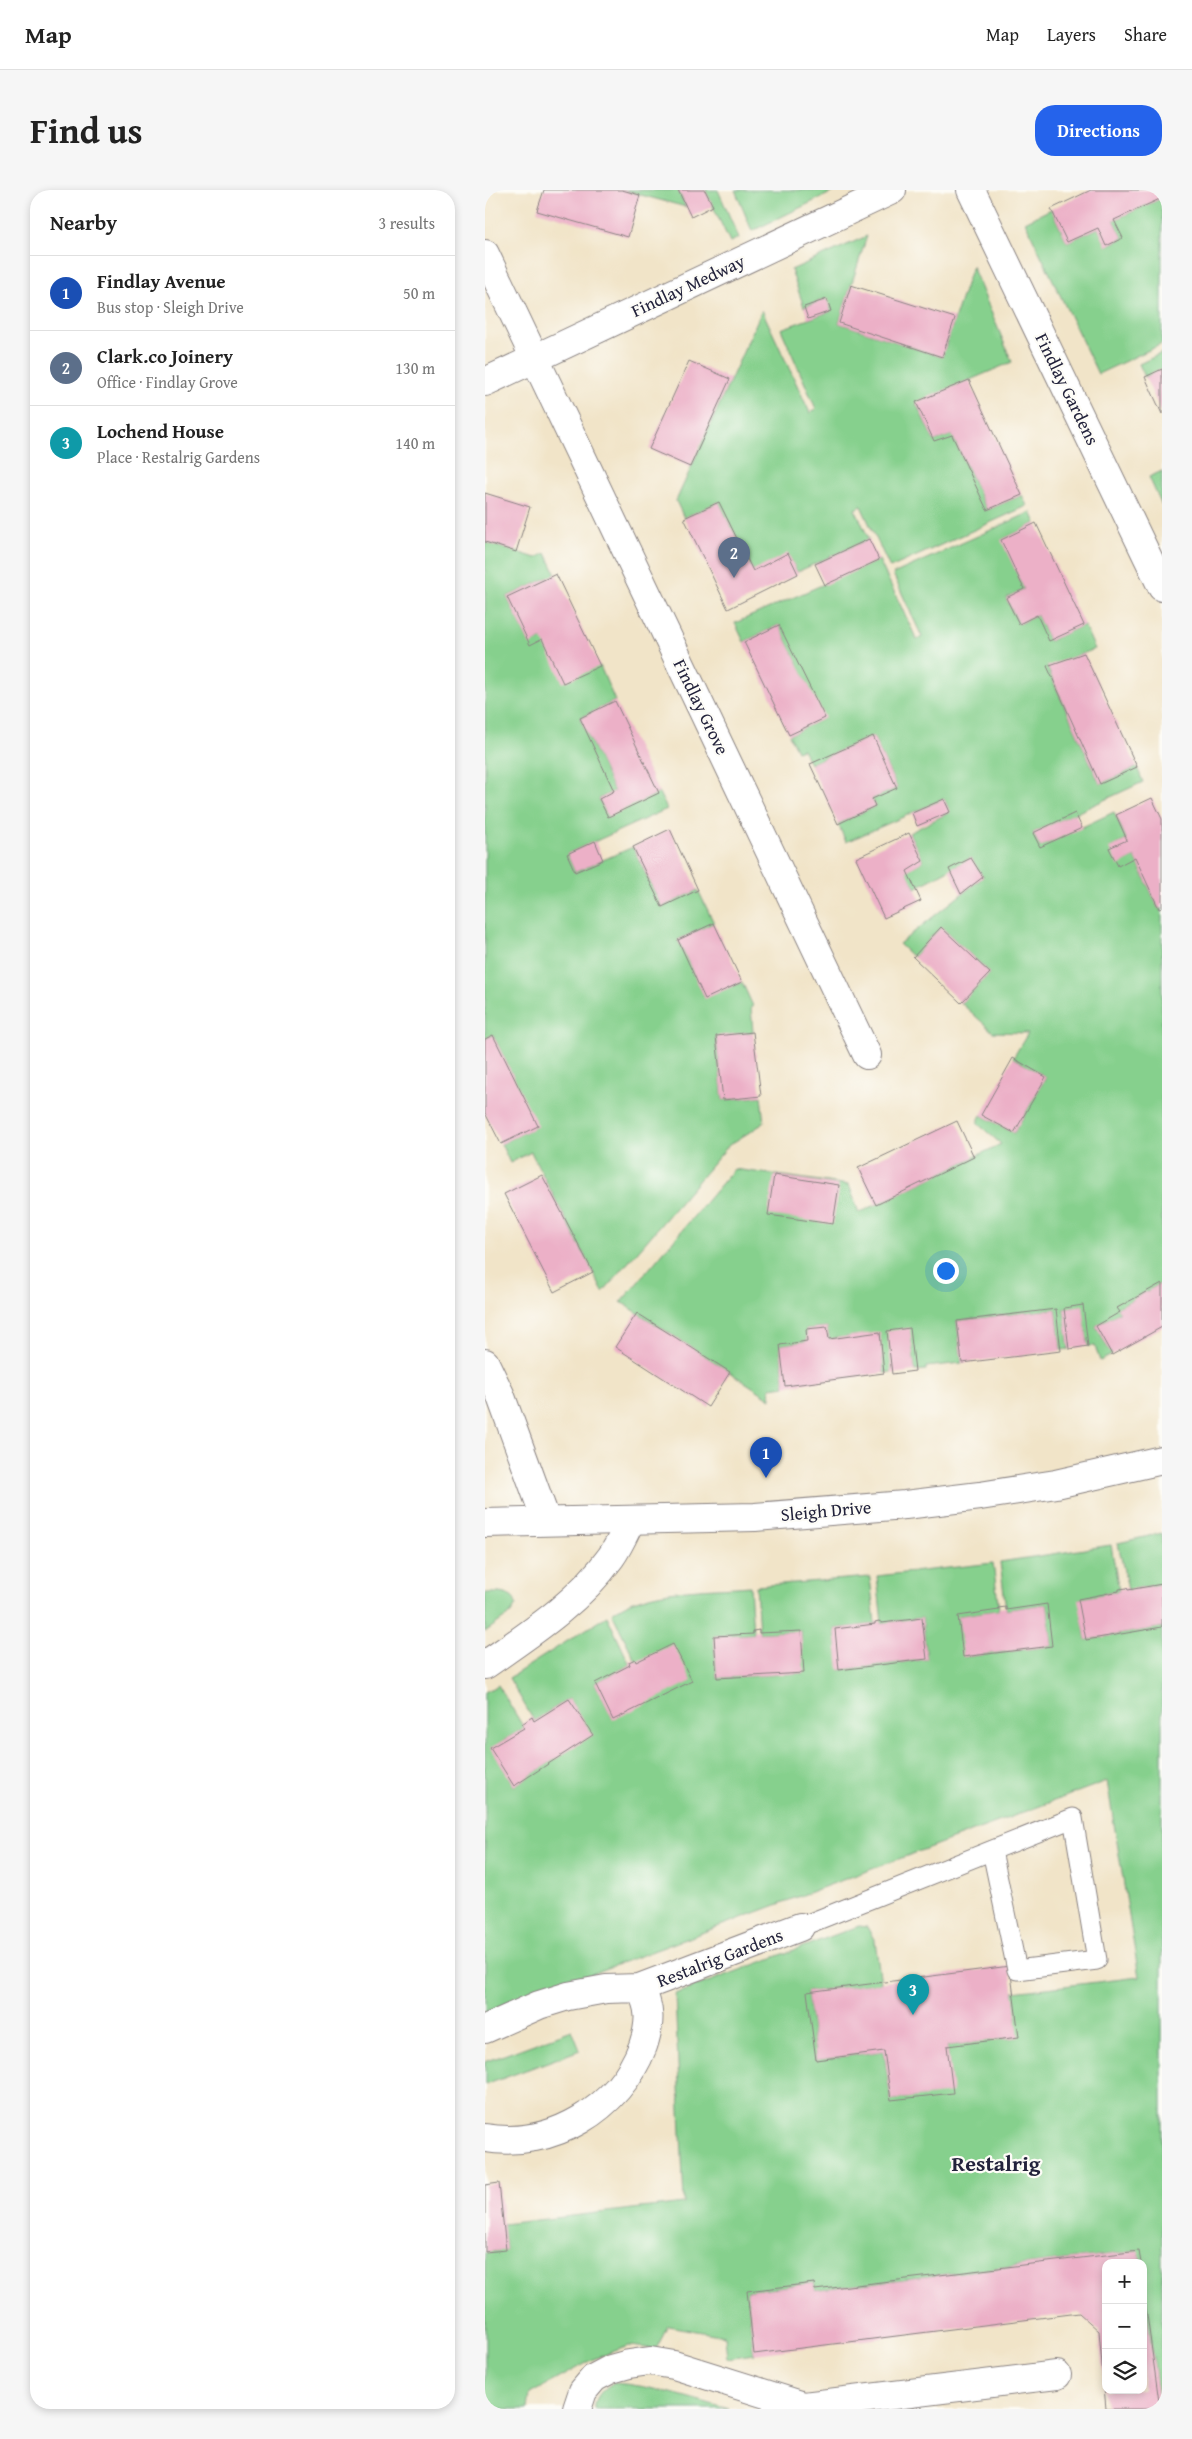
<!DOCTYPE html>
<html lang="en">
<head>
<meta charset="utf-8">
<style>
  :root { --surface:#fff; --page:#f6f6f6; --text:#222; --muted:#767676; --line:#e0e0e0; --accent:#2563eb }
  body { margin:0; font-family:"Gentium Book Plus",serif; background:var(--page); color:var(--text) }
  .controls { position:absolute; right:15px; bottom:15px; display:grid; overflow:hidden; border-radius:10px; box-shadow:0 2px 8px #0003 }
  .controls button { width:45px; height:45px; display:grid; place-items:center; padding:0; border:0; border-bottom:1px solid var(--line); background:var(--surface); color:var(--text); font:25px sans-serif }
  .you { position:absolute; left:460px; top:1080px; width:18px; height:18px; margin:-12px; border:4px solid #fff; border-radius:50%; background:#1a73e8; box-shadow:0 0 0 8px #1a73e833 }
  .badge { display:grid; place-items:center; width:32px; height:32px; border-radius:50%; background:var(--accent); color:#fff; font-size:16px; font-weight:700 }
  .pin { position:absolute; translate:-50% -41px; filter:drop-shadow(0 1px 2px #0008) }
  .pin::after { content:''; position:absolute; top:26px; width:18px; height:15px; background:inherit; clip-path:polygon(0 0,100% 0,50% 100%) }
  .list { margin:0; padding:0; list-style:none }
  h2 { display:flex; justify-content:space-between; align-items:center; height:65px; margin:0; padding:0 20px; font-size:21px }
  h2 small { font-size:16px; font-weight:400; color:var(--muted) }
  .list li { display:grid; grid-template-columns:32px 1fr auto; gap:15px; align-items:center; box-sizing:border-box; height:75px; padding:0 20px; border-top:1px solid var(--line) }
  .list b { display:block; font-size:19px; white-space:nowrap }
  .list p { margin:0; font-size:16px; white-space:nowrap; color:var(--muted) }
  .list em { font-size:16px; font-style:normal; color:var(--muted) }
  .icon { flex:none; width:28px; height:28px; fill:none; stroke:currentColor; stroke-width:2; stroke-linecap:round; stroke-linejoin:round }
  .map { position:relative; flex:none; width:677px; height:2219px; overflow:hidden; border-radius:20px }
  header { display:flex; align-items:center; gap:30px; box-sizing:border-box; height:70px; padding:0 25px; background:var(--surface); border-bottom:1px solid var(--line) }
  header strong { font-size:24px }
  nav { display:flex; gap:28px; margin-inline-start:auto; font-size:18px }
  .intro { display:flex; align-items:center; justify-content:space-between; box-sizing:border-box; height:120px; padding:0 30px }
  h1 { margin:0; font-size:35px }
  .button { padding:12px 22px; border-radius:20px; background:var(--accent); color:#fff; font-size:18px; font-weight:700 }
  main { display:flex; gap:30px; padding:0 30px }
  aside { flex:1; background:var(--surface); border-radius:20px; box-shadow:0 2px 8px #0003 }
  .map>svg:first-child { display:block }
</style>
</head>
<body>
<header>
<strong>Map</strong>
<nav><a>Map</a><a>Layers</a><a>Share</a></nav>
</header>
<div class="intro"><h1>Find us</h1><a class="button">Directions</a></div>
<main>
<aside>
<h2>Nearby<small>3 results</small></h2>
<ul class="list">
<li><span class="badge" style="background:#1a4fb4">1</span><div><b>Findlay Avenue</b><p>Bus stop · Sleigh Drive</p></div><em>50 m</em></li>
<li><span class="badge" style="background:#5c6f8a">2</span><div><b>Clark.co Joinery</b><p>Office · Findlay Grove</p></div><em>130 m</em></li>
<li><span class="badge" style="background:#0f9aa8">3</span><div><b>Lochend House</b><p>Place · Restalrig Gardens</p></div><em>140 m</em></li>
</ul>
</aside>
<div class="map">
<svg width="677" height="2219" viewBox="0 0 677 2219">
  <rect width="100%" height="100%" fill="#fdfcf7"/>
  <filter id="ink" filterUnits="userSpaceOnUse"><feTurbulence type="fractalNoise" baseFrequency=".02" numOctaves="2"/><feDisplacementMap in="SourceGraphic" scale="10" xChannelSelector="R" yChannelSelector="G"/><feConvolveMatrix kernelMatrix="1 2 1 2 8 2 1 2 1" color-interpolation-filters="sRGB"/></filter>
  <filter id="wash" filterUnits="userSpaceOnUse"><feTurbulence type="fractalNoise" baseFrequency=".0096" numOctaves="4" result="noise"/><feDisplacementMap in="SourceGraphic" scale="20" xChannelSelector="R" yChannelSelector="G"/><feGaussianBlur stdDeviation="1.12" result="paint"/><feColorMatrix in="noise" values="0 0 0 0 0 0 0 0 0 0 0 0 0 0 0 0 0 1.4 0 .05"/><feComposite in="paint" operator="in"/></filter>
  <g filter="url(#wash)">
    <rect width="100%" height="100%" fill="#f1e4c8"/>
    <path fill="#86d08d" stroke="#547964" d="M137,0h56l8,17z
      M220,0h13l21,48 -9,4z
      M250,0h102l-85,41z
      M677,8v146l-64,30 -73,-152 26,-13 16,33 31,-14 9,18 16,-8 -9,-18z
      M382,46l-28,87 103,34 30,-91 40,96 -96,41 18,38 18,-6 35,75 35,-15 5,11 -137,62 -29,-62 -6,3 14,30 -72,33 -9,-18 -35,17 -34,-69 -35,16 -8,-17 86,-191 48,103 6,-4 -35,-80 50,-18 -5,-12 -22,8 -13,-37z
      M677,163v16l-17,8 -6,-13z
      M677,281v35l-13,-29z
      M546,322l5,11 -34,17 22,49 -18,9 13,26 18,-9 12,26 35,-16 11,24 -48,18 53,117 37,-17 6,15 -110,51 7,14 74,-35 13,28 -17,8 8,17 17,-8 24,52 3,-1v375l-45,25 3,4 -24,14 16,29 -12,6 -5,-15h-7l-6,-40 -18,2 5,41 -8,1 -5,-41 -99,12 5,42 -36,4v3l-11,1 -6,-43 -17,44 -8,1 -5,-40 -50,6 -2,-12 -21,2 1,12 -27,4 5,41 -15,2 1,11 -150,-97 113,-133 115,16 10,28 142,-69 -24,-21 4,-8 33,18 32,-56 -33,-19 15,-25 -35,-1 -32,-29 29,-30 -49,-46 -28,30 -14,-13 84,-67 -12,-19 -56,30 -9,-17 17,-10 -14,-28 41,-21 -6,-13 -98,43 -8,-18 37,-18 -3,-7 25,-11 -24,-52 -63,28 -7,-15 -6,2 -8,-16 35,-17 -45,-93 -35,17 -9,-19 144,-63 38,80 5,-3 -29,-63z
      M0,352l51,16 10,-5 10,21 -49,23 23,47 12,-5 58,27 15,35 -35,17 34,73 -15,8 9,17 51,-23 8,16 -100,45 8,18 58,-25 29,60 36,-17 16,33 -36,17 27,58 37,-16 11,24 -2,1 2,25 -37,5 7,63 38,-4 3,27 -35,22 -126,147 -72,-140 -21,11 -9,-19 36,-18 -44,-91 -8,4z
      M677,1343v51l-34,6 -10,-47z
      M626,1355l8,46 -40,8 7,41 76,-13v782h-2l-17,-125v-21h-2l-2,-12 -324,39 -1,-7 -67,8 7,63 -27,4 -2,-22 -57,-10 -12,23 -27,-3 -14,5 -24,9 -61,34 -2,15h-43v-157l21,-2 -3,-26 181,-21 -9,-209 184,-68 8,1 8,14 6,42 -74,9 9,68 68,-9 7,49 61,-8 -5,-46 71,-9 -5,-45 126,-15 -32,-196 -622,233v-322l13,-7 26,43 -33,20 23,38 78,-51 -23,-36 -35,22 -25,-43 98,-62 23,49 -35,18 18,36 23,-57 -24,-49c35,-27 95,-23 138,-27l3,48 -39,2 3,42 86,-5 -2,-42 -42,2 -3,-47 114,-9 5,47 -40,5 5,41 87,-11 -5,-41 -40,5 -5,-47 116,-13 6,47 -41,6 6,41 88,-11 -5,-42 -41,6 -6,-48z
      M0,1403c11,0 29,-2 31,12l-6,9 -25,18z
      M87,1840l8,20 -95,35v-23z
      M128,2193c39,2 78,16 116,26h-134c-1,-12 8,-20 18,-26z"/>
    <g id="blocks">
      <path fill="#ecb0c7" d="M59,0h78l18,5 -12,42 -91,-26z
        M193,0h27l8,16 -22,11z
        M606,0h71v8l-48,22 9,18 -17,8 -8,-18 -31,14 -16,-33z
        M366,95l104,33 -13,39 -103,-34z
        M342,109l4,12 -23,8 -4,-12z
        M204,171l41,18 -40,88 -41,-18z
        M677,179v45l-17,-37z
        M484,190l53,115 -35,15 -35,-75 -18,6 -18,-39z
        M0,303l45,14 -14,45 -31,-10z
        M234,312l34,69 35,-18 10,21 -70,35 -44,-91z
        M551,333l48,102 -35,16 -12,-26 -18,9 -13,-26 18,-9 -23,-49z
        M384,349l10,21 -54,25 -10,-21z
        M71,384l44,92 -37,17 -21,-44 -12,6 -23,-48z
        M294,435l46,93 -36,17 -45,-93z
        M599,463l53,114 -37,17 -53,-118z
        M130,511l44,92 -51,24 -9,-18 15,-8 -34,-73z
        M388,546l24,52 -25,11 3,7 -37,18 -28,-60z
        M667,608l10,21v89l-3,1 -24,-52 -17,9 -9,-18 18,-8 -11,-25z
        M459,609l6,13 -33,14 -5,-13z
        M590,623l7,15 -42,19 -7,-14z
        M185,639l28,61 -36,17 -29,-60z
        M424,643l14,28 -16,10 14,30 -37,17 -28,-60z
        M110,651l8,19 -28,12 -8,-18z
        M486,668l12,19 -22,17 -12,-25z
        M229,733l28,59 -37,17 -27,-59z
        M456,737l49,46 -29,30 -48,-46z
        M268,842l8,64 -38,4 -7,-64z
        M8,845l45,91 -37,18 -16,-31v-74z
        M528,868l33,19 -32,56 -33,-18z
        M472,931l17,36 -98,48 -18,-37z
        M57,985l51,97 -39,20 -50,-98z
        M289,985l65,10 -6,39 -65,-9z
        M677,1093v44l-50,28 -16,-29 24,-14 -3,-4z
        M598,1115l5,41 -19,3 -5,-41z
        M571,1119l5,42 -99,12 -5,-42z
        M152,1123l93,59 -22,35 -93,-60z
        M342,1137l2,12 51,-7 4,41 -99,13 -5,-41 27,-4 -1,-12z
        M425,1138l5,43 -23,3 -5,-43z
        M677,1394v43l-76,13 -8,-41 41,-8v-2l8,-1 1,2z
        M562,1414l5,42 -89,11 -5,-41 41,-6 -1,-2 8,-1v3z
        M437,1428l5,41 -88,11 -4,-41 40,-5v-2l4,-1 3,2z
        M274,1440v3l42,-2 3,42 -87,5 -3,-42 39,-2v-3z
        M188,1454l19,37 -79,39 -18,-37 35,-18 -1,-3 6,-3 1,3z
        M84,1509l24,36 -79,51 -24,-38 34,-20 -2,-4 10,-7 2,4z
        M525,1776l9,71 -72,9 6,47 -62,7 -7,-49 -68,9 -9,-68z
        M14,1993l7,67 -21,2v-67z
        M654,2061l2,12h-35v127h37l1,-97 16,116h-54l-7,-78 -20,-18 -325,41 -7,-63 67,-8 1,7z"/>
    </g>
  </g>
  <g filter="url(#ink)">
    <use href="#blocks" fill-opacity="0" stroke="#8a8382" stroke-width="1"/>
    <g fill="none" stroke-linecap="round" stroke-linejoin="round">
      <g stroke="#8a8382" stroke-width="21">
        <path id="service" d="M315,1737l273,-109 24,142 -80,10 -25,-119"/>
      </g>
      <g stroke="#8a8382" stroke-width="30">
        <path id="minor" d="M486,0l191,397
          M0,64l382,801
          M0,192l407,-192
          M0,1173l15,31 46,126
          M0,1475c46,-32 93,-62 126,-108 8,-11 14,-25 20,-37
          M0,1839l54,-24 29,-9 38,-7 33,-1 161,-61
          M0,1948c67,11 134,-29 158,-92 7,-21 9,-39 -4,-58
          M92,2219l6,-18 11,-13 17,-9 18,-5 21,-3 24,4 130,41 253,-31"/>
      </g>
      <g stroke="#8a8382" stroke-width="30">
        <path id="tertiary" d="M0,1333l270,-6 150,-12 75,-9 76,-12 106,-24"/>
      </g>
      <use href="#service" stroke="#fff" stroke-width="19"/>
      <use href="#minor" stroke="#fff" stroke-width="28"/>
      <use href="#tertiary" stroke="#fff" stroke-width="28"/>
    </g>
  </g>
  <g text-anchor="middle" stroke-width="4.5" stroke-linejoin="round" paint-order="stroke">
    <g font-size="18" fill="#22223b" stroke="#fdfcf7">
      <text transform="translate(203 96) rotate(-25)" y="6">Findlay Medway</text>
      <text transform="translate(582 199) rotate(64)" y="6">Findlay Gardens</text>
      <text transform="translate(216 517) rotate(64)" y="6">Findlay Grove</text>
      <text transform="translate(341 1321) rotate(-5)" y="6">Sleigh Drive</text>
      <text transform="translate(235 1768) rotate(-21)" y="6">Restalrig Gardens</text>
    </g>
    <g font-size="22" font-weight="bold" fill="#22223b" stroke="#fdfcf7">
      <text x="511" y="1981">Restalrig</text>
    </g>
  </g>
</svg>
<div class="controls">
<button>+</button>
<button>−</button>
<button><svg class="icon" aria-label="layers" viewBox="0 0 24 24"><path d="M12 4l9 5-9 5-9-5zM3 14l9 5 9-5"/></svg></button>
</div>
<div class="you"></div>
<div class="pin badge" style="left:281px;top:1288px;background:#1a4fb4">1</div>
<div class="pin badge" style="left:249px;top:388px;background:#5c6f8a">2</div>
<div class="pin badge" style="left:428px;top:1825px;background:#0f9aa8">3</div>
</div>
</main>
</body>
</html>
